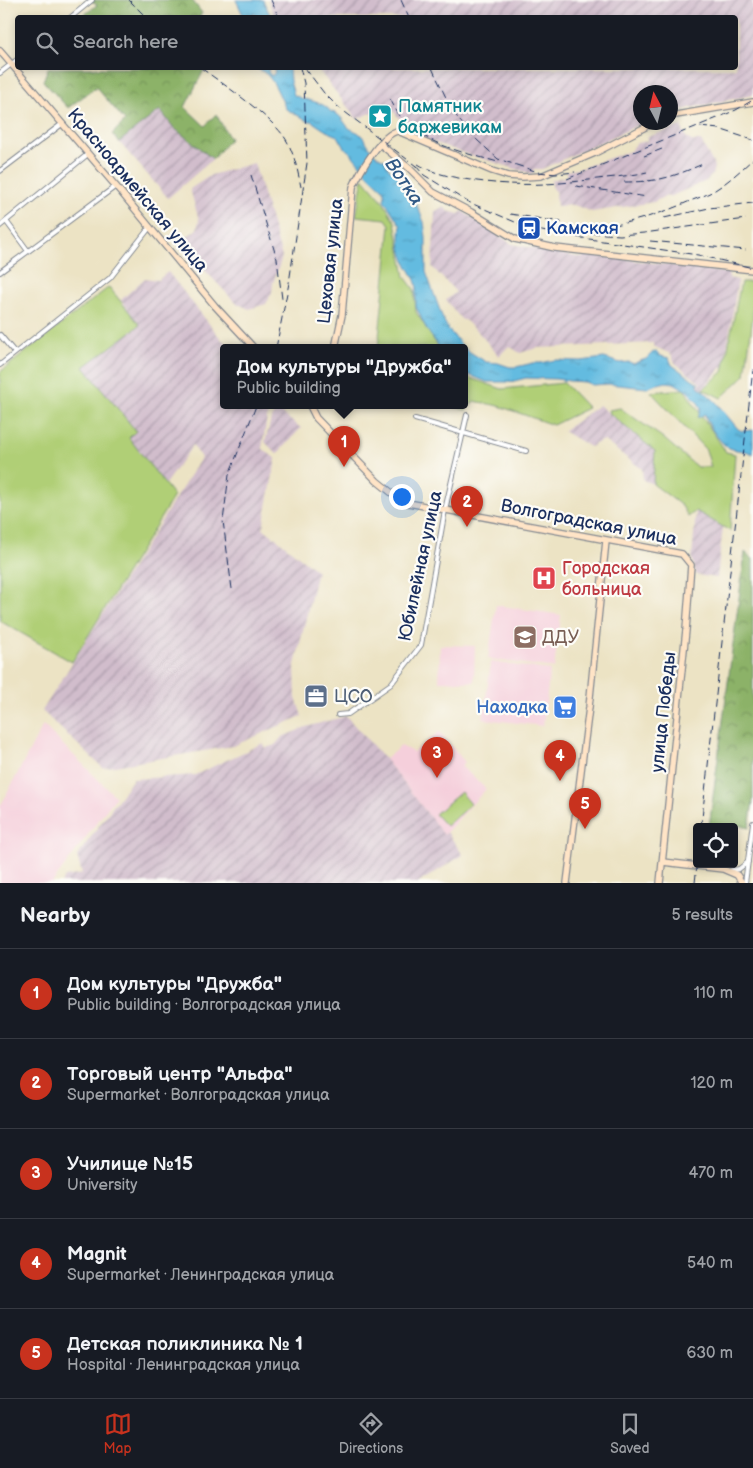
<!DOCTYPE html>
<html lang="en">
<head>
<meta charset="utf-8">
<style>
  :root { --surface:#171b24; --page:#242831; --text:#f1f3f6; --muted:#9ea1a6; --line:#363941; --accent:#c8321e }
  body { margin:0; font-family:"Balsamiq Sans",sans-serif; background:var(--page); color:var(--text) }
  .controls { position:absolute; right:15px; bottom:15px; display:grid; overflow:hidden; border-radius:5px; box-shadow:0 2px 8px #0003 }
  .controls button { width:45px; height:45px; display:grid; place-items:center; padding:0; border:0; border-bottom:1px solid var(--line); background:var(--surface); color:var(--text); font:25px sans-serif }
  .compass { position:absolute; left:633px; top:85px; width:45px; height:45px; border-radius:50%; background:var(--surface); box-shadow:0 2px 8px #0003; rotate:353deg }
  .you { position:absolute; left:401px; top:496px; width:18px; height:18px; margin:-12px; border:4px solid #fff; border-radius:50%; background:#1a73e8; box-shadow:0 0 0 8px #1a73e833 }
  .badge { display:grid; place-items:center; width:32px; height:32px; border-radius:50%; background:var(--accent); color:#fff; font-size:16px; font-weight:700 }
  .pin { position:absolute; translate:-50% -41px; filter:drop-shadow(0 1px 2px #0008) }
  .pin::after { content:''; position:absolute; top:26px; width:18px; height:15px; background:inherit; clip-path:polygon(0 0,100% 0,50% 100%) }
  .popup { position:absolute; left:220px; top:344px; width:248px; height:65px; box-sizing:border-box; display:grid; place-content:center; border-radius:5px; background:var(--surface); filter:drop-shadow(0 1px 4px #0005); font-size:16px; white-space:nowrap; color:var(--muted) }
  .popup b { font-size:19px; color:var(--text) }
  .popup::after { content:''; position:absolute; left:50%; top:100%; margin-left:-10px; border:10px solid transparent; border-top-color:var(--surface) }
  .list { margin:0; padding:0; list-style:none }
  h2 { display:flex; justify-content:space-between; align-items:center; height:65px; margin:0; padding:0 20px; font-size:21px }
  h2 small { font-size:16px; font-weight:400; color:var(--muted) }
  .list li { display:grid; grid-template-columns:32px 1fr auto; gap:15px; align-items:center; box-sizing:border-box; height:90px; padding:0 20px; border-top:1px solid var(--line) }
  .list b { display:block; font-size:19px; white-space:nowrap }
  .list p { margin:0; font-size:16px; white-space:nowrap; color:var(--muted) }
  .list em { font-size:16px; font-style:normal; color:var(--muted) }
  .icon { flex:none; width:28px; height:28px; fill:none; stroke:currentColor; stroke-width:2; stroke-linecap:round; stroke-linejoin:round }
  .map { position:relative; flex:none; width:753px; height:883px; overflow:hidden }
  .search { position:absolute; background:var(--surface); box-shadow:0 2px 8px #0003; left:15px; right:15px; top:15px; height:55px; display:flex; align-items:center; gap:12px; box-sizing:border-box; padding:0 18px; border-radius:5px; color:var(--muted); font-size:19px }
  .sheet { height:515px; background:var(--surface) }
  nav { display:flex; justify-content:space-around; align-items:center; box-sizing:border-box; height:70px; border-top:1px solid var(--line); background:var(--surface); font-size:14px; color:var(--muted) }
  nav a { display:grid; justify-items:center; gap:2px }
  nav .on { color:var(--accent) }
  .map>svg:first-child { display:block }
</style>
</head>
<body>
<div class="map">
<svg width="753" height="883" viewBox="0 0 753 883">
  <defs>
    <pattern id="industrial-furrows" width="10" height="10" patternUnits="userSpaceOnUse" patternTransform="scale(1.25)"><rect width="10" height="10" fill="#d1bdcc"/><path d="M-1 1l2-2M0 10L10 0M9 11l2-2" fill="none" stroke="#a99aa9"/></pattern>
    <pattern id="forest-crowns" width="20" height="18" patternUnits="userSpaceOnUse" patternTransform="scale(1.25)"><rect width="20" height="18" fill="#8cb267"/><path d="M2 6a3 3 0 1 1 6 0M12 15a3 3 0 1 1 6 0" fill="none" stroke="#729158"/></pattern>
    <pattern id="water-ripples" width="26" height="14" patternUnits="userSpaceOnUse" patternTransform="scale(1.25)"><rect width="26" height="14" fill="#63bbe0"/><path d="M2 4q2-2 4 0t4 0M15 11q2-2 4 0t4 0" fill="none" stroke="#5198b9"/></pattern>
  </defs>
  <rect width="100%" height="100%" fill="#fdfcf7"/>
  <filter id="ink" filterUnits="userSpaceOnUse"><feTurbulence type="fractalNoise" baseFrequency=".02" numOctaves="2"/><feDisplacementMap in="SourceGraphic" scale="10" xChannelSelector="R" yChannelSelector="G"/><feConvolveMatrix kernelMatrix="1 2 1 2 8 2 1 2 1" color-interpolation-filters="sRGB"/></filter>
  <filter id="wash" filterUnits="userSpaceOnUse"><feTurbulence type="fractalNoise" baseFrequency=".0096" numOctaves="4" result="noise"/><feDisplacementMap in="SourceGraphic" scale="20" xChannelSelector="R" yChannelSelector="G"/><feGaussianBlur stdDeviation="1.12" result="paint"/><feColorMatrix in="noise" values="0 0 0 0 0 0 0 0 0 0 0 0 0 0 0 0 0 1.4 0 .05"/><feComposite in="paint" operator="in"/></filter>
  <g filter="url(#wash)">
    <rect width="100%" height="100%" fill="#ece3c4"/>
    <path fill="#f5cfdb" d="M496,605l65,10 -7,53 -66,-9z
      M440,645l35,1 -1,36 -35,-1z
      M491,662l59,8 -7,56 -60,-7z
      M43,725l73,72 -64,86h-52v-76z
      M439,732l26,30 -4,4 25,23 -42,46 -59,-76 16,-13 12,6z"/>
    <path fill="url(#industrial-furrows)" d="M268,0h485v95l-82,17 -1,-20h-30v30l3,1 -101,46h-8l-2,5 -68,-21 -53,-19 -22,-29 -32,14 -40,-51h419v-50h-461z
      M160,110l14,18 39,31 -45,39 -49,-56z
      M681,126l5,11 5,4h10l12,22 1,4 -2,8 -6,6 -37,16 -2,-2 -13,7 -62,10 -18,-7 -17,1 -2,-16h-2l-2,-10 16,-4v-5l14,-3 49,-17 7,-8 10,-2v-4z
      M254,163l28,94 -9,26 -1,9 -6,12 -17,5 -13,-6 -57,-60 18,-14 2,-9 -9,-31 21,-14z
      M444,207l4,4 11,3 3,-3 50,33 70,14 3,-3 33,3 110,15 1,5 9,2 -14,85 -21,24 -5,-3 2,-3 -25,-20 -4,-9 -18,-8v-3l-116,5 -17,5 -11,-7 -10,10 -20,-23 -13,-12 -5,-2 -15,-19 10,-8 -24,-25 3,-56z
      M168,272l54,68 12,8h-10v58h45l-7,42 14,11 -13,69 54,43 -22,94 1,33 6,18 -69,30 -130,22 -61,-57 159,-253 -8,-13 -28,39 -36,-46 7,-7 -53,-64 57,-42 -19,-25 24,-22 13,2z
      M599,405l56,46 -2,33 -10,-4 -1,-11 -39,-29 -13,7 -27,-16z
      M277,410l24,18 -24,26 -12,-12 6,-23z
      M696,511l27,16 -6,51 -21,-3 -4,-17z
      M346,716l39,43 59,76 3,-3 16,23 -45,28h-357l4,-6 17,-3 -5,-18 56,-77 62,-4 68,-32 3,5 9,-3 7,-8 24,-10z"/>
    <path fill="#b0cf76" stroke="#667f6a" d="M363,178l19,22 13,22 10,55 9,12 2,23 23,36h-61l12,-123 -4,-6 -30,-3z
      M741,282h12v35l-8,58 -24,23 -18,-9 20,-17z
      M109,287l31,38 -56,42 52,64 -7,7 45,58 -102,166 -72,-41v-249z
      M464,376l38,13 62,-6 24,25 -35,17 -54,-19 -25,-5 -8,9 -16,-4h14z
      M684,389l42,63 9,2 -5,77 -34,-20 -8,6 -6,-11 -29,-22 2,-33 -45,-37 -1,-4 11,-2 42,29 35,30h14l-5,-17 -55,-58z
      M461,792l10,12 -25,22 -11,-12z"/>
    <path fill="url(#forest-crowns)" stroke="#547062" d="M90,0h102l10,13 -3,5h-119l17,-13z
      M48,68h157l-20,39 20,19 11,-12 14,25 -17,20 -39,-31 -14,-18 -41,32 -7,-8 13,-13 -29,-34 -28,21 -25,-27z
      M745,552l8,7v242l-4,27 -16,-4v3h-24z"/>
    <path fill="url(#water-ripples)" stroke="#3f759f" d="M236,0h27l8,17h-15l-1,-3 -2,-1v4h-9z
      M258,68h11l-1,4 4,4 3,-4 -2,-4h16l1,13 4,14c12,7 29,5 37,17 9,1 12,9 17,15 3,3 8,4 11,6 11,10 12,24 27,27l-1,2 5,8h4l22,33 8,19 2,15v35l17,47 5,10 17,20 21,13 12,1 12,4h6l17,-4h8l14,-3 26,1 23,-3 16,5 9,-1 5,2 3,-2 9,-3 7,-7h4l4,4 8,2 3,7 26,18v3l17,15 23,28 4,2 11,-1v24c-8,-5 -19,-2 -27,-8 -7,-5 -20,-24 -21,-32l-7,4 3,-10 -4,-7 -10,-10 -13,-8 -8,-1 -12,3 -7,3 -39,-4 -16,1 -7,-3 -15,-1 -14,-2 -30,-1 -16,4h-23l-20,-8 -3,-3v-23h-24l-13,-18 -11,-23v-16l1,-1c0,-12 -8,-19 -12,-29 -5,-12 -6,-23 -4,-35l-17,-26 1,-5 -2,-6 -14,-13 -20,-25 -4,-3 -7,-12c-6,-1 -22,-11 -26,-15h-4l-22,-12c-6,-11 -13,-35 -27,-39z"/>
  </g>
  <g filter="url(#ink)">
    <g fill="none" stroke-linecap="round" stroke-linejoin="round">
      <g stroke="#848991" stroke-width="6">
        <path id="street" d="M70,18l22,-18
          M0,73l18,-14
          M0,171l62,-47
          M6,221l22,30
          M0,226l88,-72
          M0,272l116,-86
          M0,335l15,18
          M0,365l110,-87 40,-51
          M415,419l111,32
          M338,715l10,-1 43,-30 30,-39 24,-135 22,-95
          M729,871l10,-2 9,-7
          M745,883l8,-60"/>
      </g>
      <g stroke="#848991" stroke-width="8">
        <path id="secondary" d="M0,51l120,140 95,115 39,42
          M670,116l83,-14
          M380,144l29,24 24,24 38,20 44,27 40,9 198,22
          M335,348l7,-33 11,-128c6,-14 29,-54 45,-56l94,40 16,5 15,1 18,-1 54,-23 60,-31
          M310,406l6,12 61,63 26,21 279,52 9,11 -5,65 -26,253
          M663,862l60,7 14,6 5,8
          M567,883l22,-176 17,-166"/>
      </g>
      <use href="#street" stroke="#fff" stroke-width="4"/>
      <use href="#secondary" stroke="#ffe4c6" stroke-width="5.5"/>
      <path stroke="#1b2f5e" stroke-width="1" stroke-dasharray="8 4" stroke-linecap="butt" d="M129,0l18,18
        M271,0l8,18
        M401,0l8,18
        M201,68c22,16 76,52 87,75 7,14 10,29 13,44
        M305,68l19,25 13,13 83,63
        M432,68l18,38 9,14 18,20 21,19 40,13 18,2 19,-2
        M390,99c3,5 6,12 10,17 22,28 65,37 98,46
        M700,127l19,2 34,11
        M644,156l18,-7
        M418,164c16,10 34,13 52,16 47,7 80,5 127,-1 17,-2 33,-3 50,-7
        M415,165l9,10 42,26 63,27 26,6 143,21 55,13
        M251,175l26,84 5,40
        M567,179l148,-60 21,-9 17,-10
        M624,182c35,0 49,-5 81,-19
        M576,186l71,11
        M510,214l52,8
        M664,218l45,-10 44,-5
        M553,226c46,8 96,-7 137,-25 8,-3 17,-6 25,-11 13,-8 26,-20 38,-31
        M591,233l29,2 24,-2 102,-14
        M650,241l96,9
        M276,348l13,-65 18,-120 -3,-80 -4,-15
        M232,589l-9,-68 6,-46 27,-69
        M701,827l52,-458
        M695,883l2,-19"/>
    </g>
  </g>
  <defs>
    <g id="sight-square" transform="scale(1.25)"><rect x="-9" y="-9" width="18" height="18" rx="4" fill="#0f9aa8" stroke="#fdfcf7"/><path d="M0-6L1.8-2.2L6-1.7L2.9 1.2L3.7 5.4L0 3.3L-3.7 5.4L-2.9 1.2L-6-1.7L-1.8-2.2Z" fill="#fff"/></g>
    <g id="station-square" transform="scale(1.25)"><rect x="-9" y="-9" width="18" height="18" rx="4" fill="#1a4fb4" stroke="#fdfcf7"/><path d="M-3-6H3Q5-6 5-4V2Q5 4 3 4L4.5 6H3L1.5 4h-3L-3 6H-4.5L-3 4Q-5 4-5 2V-4Q-5-6-3-6ZM-3.5-4v3h7v-3ZM-3.5 1v1.5H-2V1ZM2 1v1.5H3.5V1Z" fill="#fff"/></g>
    <g id="hospital-square" transform="scale(1.25)"><rect x="-9" y="-9" width="18" height="18" rx="4" fill="#e0444e" stroke="#fdfcf7"/><path d="M-5-5h3v3.5h4V-5h3V5h-3V1.5h-4V5h-3Z" fill="#fff"/></g>
    <g id="school-square" transform="scale(1.25)"><rect x="-9" y="-9" width="18" height="18" rx="4" fill="#8d6e63" stroke="#fdfcf7"/><path d="M0-5L7-2L0 1L-7-2ZM-4 1L0 2.5L4 1V4Q0 6-4 4Z" fill="#fff"/></g>
    <g id="office-square" transform="scale(1.25)"><rect x="-9" y="-9" width="18" height="18" rx="4" fill="#5c6f8a" stroke="#fdfcf7"/><path d="M-6-3h4V-5.5h4V-3h4V5H-6ZM-1-4.5V-3h2v-1.5ZM-6 0V1H6V0Z" fill="#fff"/></g>
    <g id="supermarket-square" transform="scale(1.25)"><rect x="-9" y="-9" width="18" height="18" rx="4" fill="#3f7fe0" stroke="#fdfcf7"/><path d="M-6-5.5h2.5l.6 2H6L4.5 2H-2.5L-4.4-4H-6ZM-1.5 3.2a1.3 1.3 0 1 0 .1 0ZM3 3.2a1.3 1.3 0 1 0 .1 0Z" fill="#fff"/></g>
  </defs>
  <g fill-rule="evenodd">
    <use href="#sight-square" x="380" y="116"/>
    <use href="#station-square" x="529" y="228"/>
    <use href="#hospital-square" x="544" y="578"/>
    <use href="#school-square" x="525" y="637"/>
    <use href="#office-square" x="316" y="696"/>
    <use href="#supermarket-square" x="565" y="707"/>
  </g>
  <g text-anchor="middle" stroke-width="4.5" stroke-linejoin="round" paint-order="stroke">
    <g font-size="18" fill="#0d838f" stroke="#fdfcf7" text-anchor="start">
      <text x="398" y="112">Памятник<tspan x="398" dy="21">баржевикам</tspan></text>
    </g>
    <g font-size="18" fill="#1b2f5e" stroke="#fdfcf7">
      <text transform="translate(138 190) rotate(50)" y="6">Красноармейская улица</text>
      <text transform="translate(330 261) rotate(-84)" y="6">Цеховая улица</text>
      <text transform="translate(589 522) rotate(11)" y="6">Волгоградская улица</text>
      <text transform="translate(420 566) rotate(-78)" y="6">Юбилейная улица</text>
      <text transform="translate(663 712) rotate(-84)" y="6">улица Победы</text>
    </g>
    <g font-size="18" fill="#164399" stroke="#fdfcf7" text-anchor="start">
      <text x="546" y="234">Камская</text>
    </g>
    <g font-size="18" fill="#be3a42" stroke="#fdfcf7" text-anchor="start">
      <text x="562" y="574">Городская<tspan x="562" dy="21">больница</tspan></text>
    </g>
    <g font-size="18" fill="#785e54" stroke="#fdfcf7" text-anchor="start">
      <text x="542" y="643">ДДУ</text>
    </g>
    <g font-size="18" fill="#4e5e75" stroke="#fdfcf7" text-anchor="start">
      <text x="334" y="702">ЦСО</text>
    </g>
    <g font-size="18" fill="#366cbe" stroke="#fdfcf7" text-anchor="end">
      <text x="548" y="713">Находка</text>
    </g>
    <g font-size="19" font-style="italic" fill="#315985" stroke="#fdfcf7">
      <text transform="translate(405 181) rotate(56)" y="7">Вотка</text>
    </g>
  </g>
</svg>
<div class="controls">
<button><svg class="icon" aria-label="locate" viewBox="0 0 24 24"><circle cx="12" cy="12" r="6"/><path d="M12 2v4M12 18v4M2 12h4M18 12h4"/></svg></button>
</div>
<svg class="compass" viewBox="-18 -18 36 36"><path d="M0-13l5 13h-10z" fill="#e53935"/><path d="M0 13l5-13h-10z" fill="#9ea1a6"/></svg>
<div class="you"></div>
<div class="pin badge" style="left:344px;top:467px">1</div>
<div class="popup"><b>Дом культуры &quot;Дружба&quot;</b>Public building</div>
<div class="pin badge" style="left:467px;top:527px">2</div>
<div class="pin badge" style="left:437px;top:778px">3</div>
<div class="pin badge" style="left:560px;top:781px">4</div>
<div class="pin badge" style="left:585px;top:829px">5</div>
<div class="search"><svg class="icon" aria-label="search" viewBox="0 0 24 24"><circle cx="10" cy="10" r="6"/><path d="M15 15l6 6"/></svg>Search here</div>
</div>
<section class="sheet">
<h2>Nearby<small>5 results</small></h2>
<ul class="list">
<li><span class="badge">1</span><div><b>Дом культуры &quot;Дружба&quot;</b><p>Public building · Волгоградская улица</p></div><em>110 m</em></li>
<li><span class="badge">2</span><div><b>Торговый центр &quot;Альфа&quot;</b><p>Supermarket · Волгоградская улица</p></div><em>120 m</em></li>
<li><span class="badge">3</span><div><b>Училище №15</b><p>University</p></div><em>470 m</em></li>
<li><span class="badge">4</span><div><b>Magnit</b><p>Supermarket · Ленинградская улица</p></div><em>540 m</em></li>
<li><span class="badge">5</span><div><b>Детская поликлиника № 1</b><p>Hospital · Ленинградская улица</p></div><em>630 m</em></li>
</ul>
</section>
<nav>
<a class="on"><svg class="icon" aria-label="map" viewBox="0 0 24 24"><path d="M3 6l6-2 6 2 6-2v14l-6 2-6-2-6 2zM9 4v14M15 6v14"/></svg>Map</a>
<a><svg class="icon" aria-label="directions" viewBox="0 0 24 24"><path d="M12 3l9 9-9 9-9-9zM9 14v-3h6M13 9l2 2-2 2"/></svg>Directions</a>
<a><svg class="icon" aria-label="saved" viewBox="0 0 24 24"><path d="M7 4h10v16l-5-4-5 4z"/></svg>Saved</a>
</nav>
</body>
</html>
